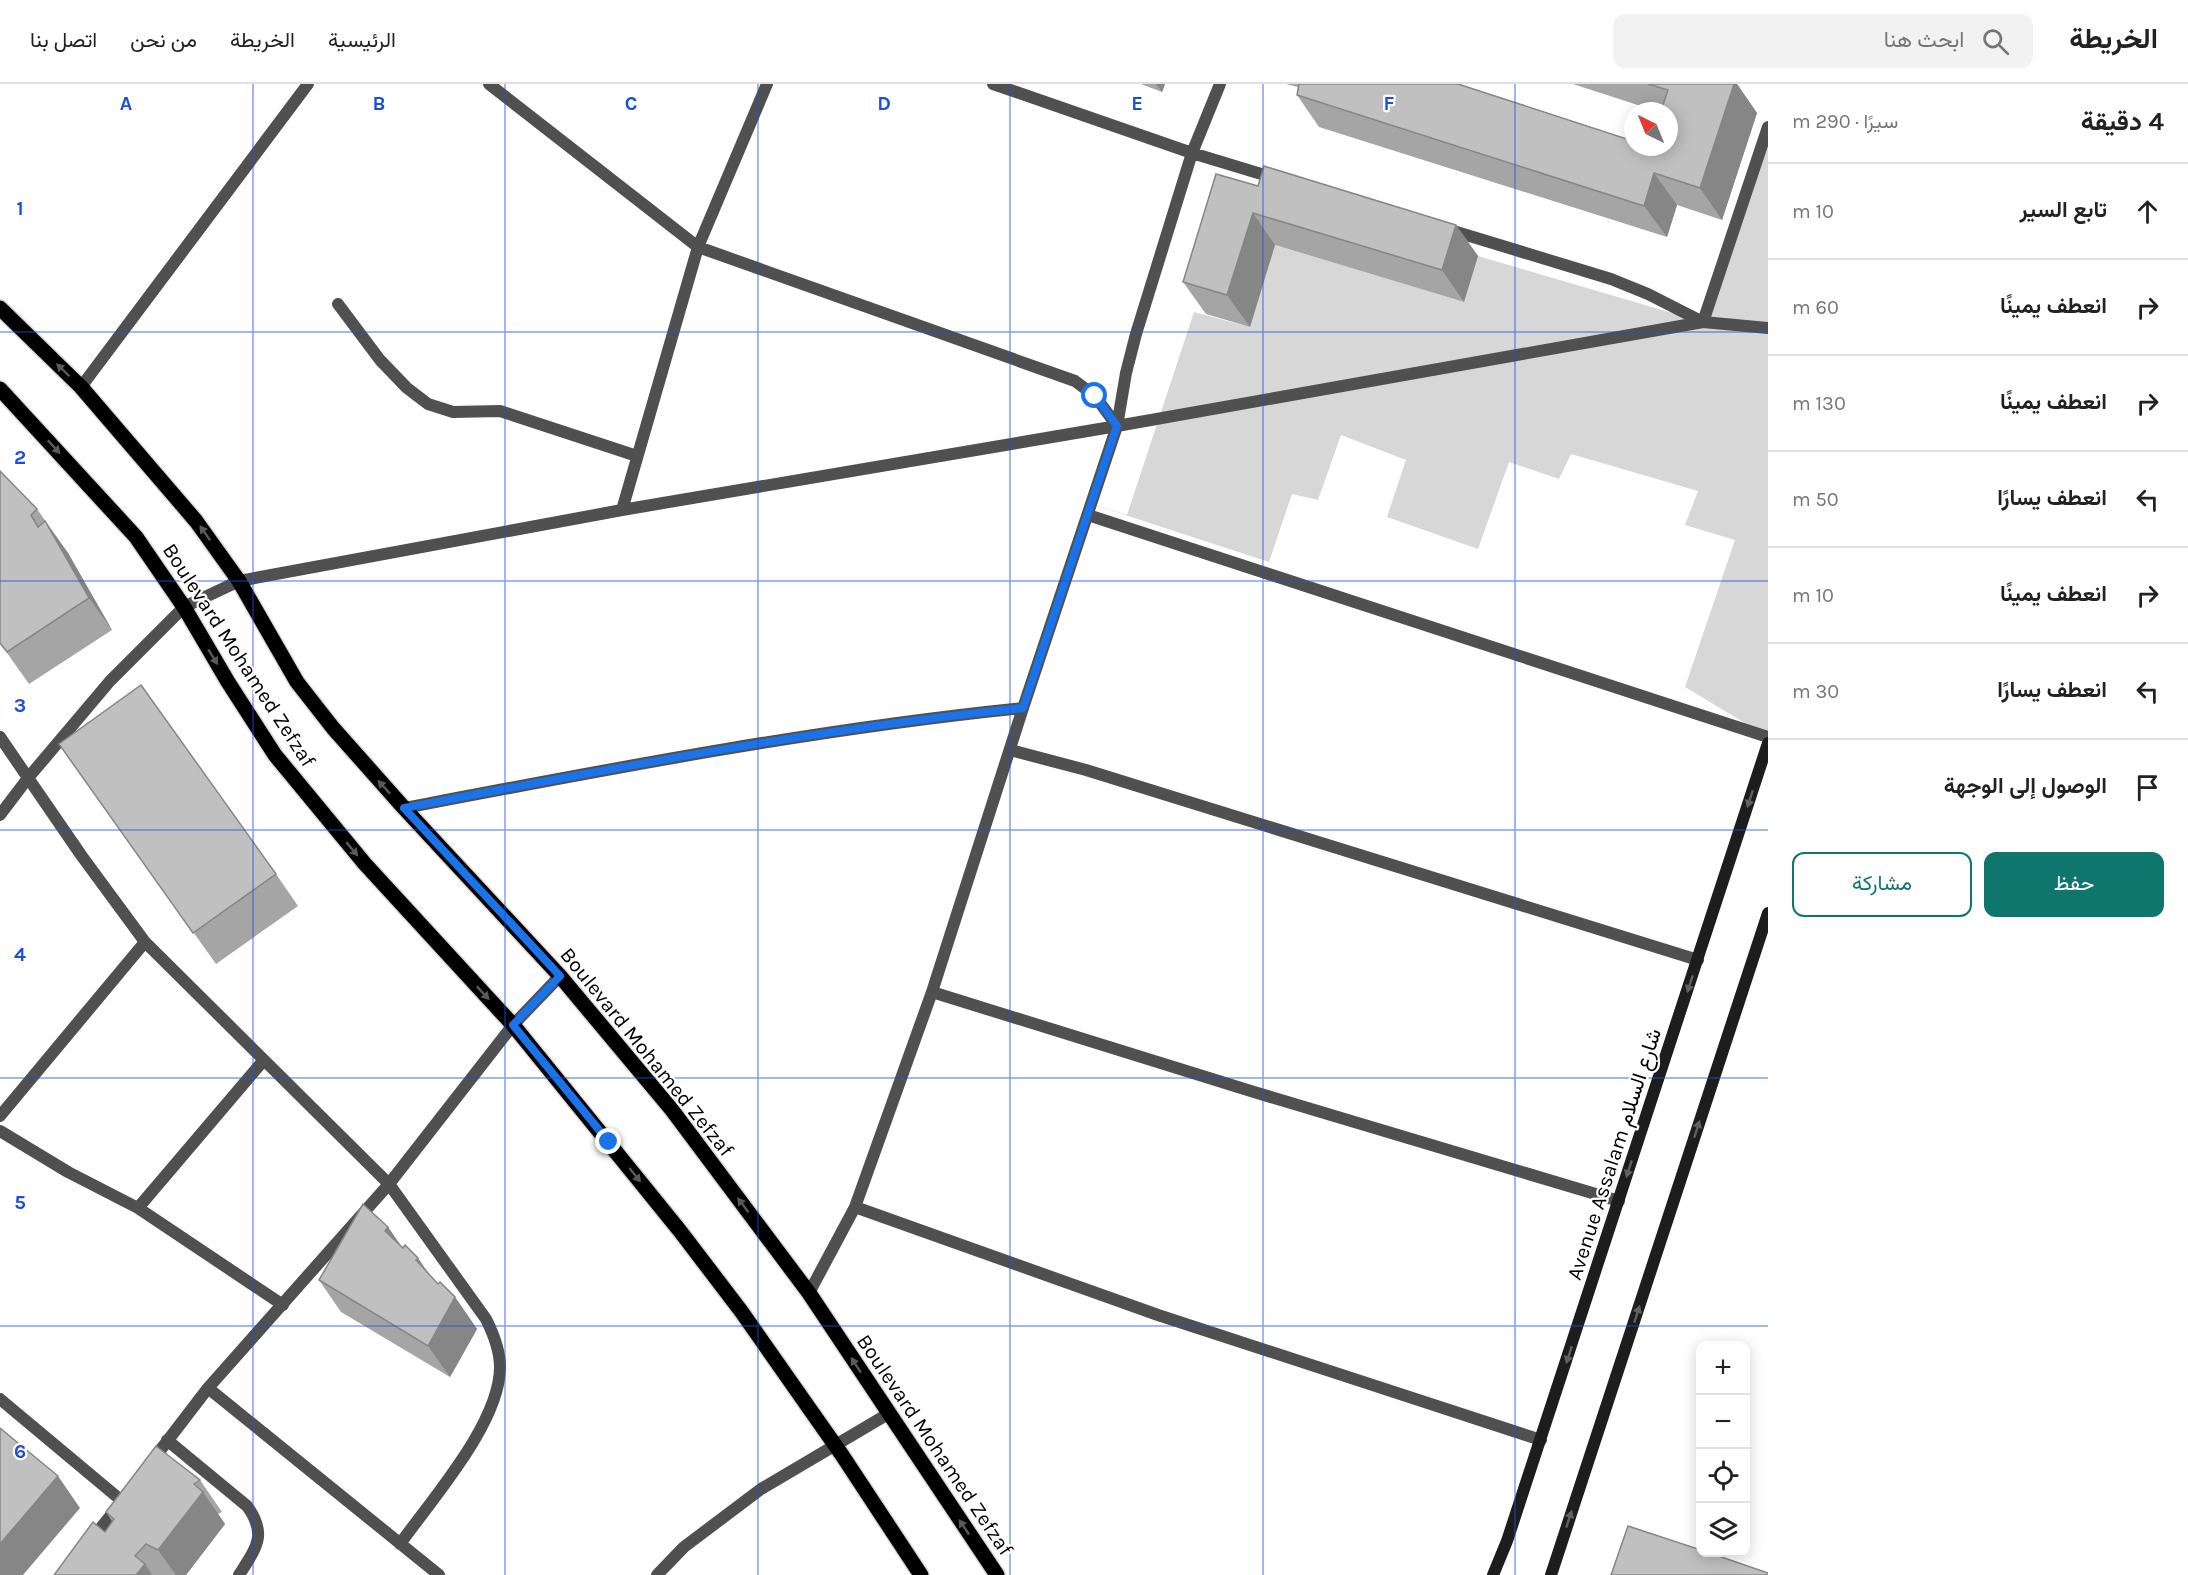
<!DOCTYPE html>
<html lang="ar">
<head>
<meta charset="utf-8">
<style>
  :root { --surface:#fff; --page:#f2f2f2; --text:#222; --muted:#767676; --line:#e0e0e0; --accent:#0f766e }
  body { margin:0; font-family:Karla,Vazirmatn,sans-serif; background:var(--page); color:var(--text); direction:rtl }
  .controls { position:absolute; right:18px; bottom:18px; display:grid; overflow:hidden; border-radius:12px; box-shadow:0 3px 15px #0003 }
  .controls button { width:54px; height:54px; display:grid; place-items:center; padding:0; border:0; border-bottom:2px solid var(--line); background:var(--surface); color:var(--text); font:30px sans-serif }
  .compass { position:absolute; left:1624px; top:18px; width:54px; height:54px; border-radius:50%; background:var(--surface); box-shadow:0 3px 15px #0003; rotate:317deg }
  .stop { position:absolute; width:18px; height:18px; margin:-14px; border:4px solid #1a73e8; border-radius:50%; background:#fff }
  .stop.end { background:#1a73e8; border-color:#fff; box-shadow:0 2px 6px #0008 }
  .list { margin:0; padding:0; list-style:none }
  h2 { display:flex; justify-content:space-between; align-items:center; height:78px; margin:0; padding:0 24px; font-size:26px }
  h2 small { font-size:20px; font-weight:400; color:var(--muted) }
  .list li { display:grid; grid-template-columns:39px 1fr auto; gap:18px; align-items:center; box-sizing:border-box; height:96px; padding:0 24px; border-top:2px solid var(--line) }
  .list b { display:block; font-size:22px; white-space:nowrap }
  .list em { font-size:20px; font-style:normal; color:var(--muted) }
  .actions { display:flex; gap:12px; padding:18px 24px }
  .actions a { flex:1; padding:14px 0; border:2px solid var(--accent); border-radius:12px; text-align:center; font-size:21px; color:var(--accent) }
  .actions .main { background:var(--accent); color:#fff }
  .icon { flex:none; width:33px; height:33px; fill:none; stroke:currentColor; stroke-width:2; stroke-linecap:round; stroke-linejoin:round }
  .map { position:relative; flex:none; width:1768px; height:1491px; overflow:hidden; direction:ltr }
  header { display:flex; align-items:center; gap:36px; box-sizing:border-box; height:84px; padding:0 30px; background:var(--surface); border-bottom:2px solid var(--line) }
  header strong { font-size:28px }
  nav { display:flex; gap:33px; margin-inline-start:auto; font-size:21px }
  .search { width:420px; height:54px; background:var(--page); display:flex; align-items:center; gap:15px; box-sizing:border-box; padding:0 21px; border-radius:12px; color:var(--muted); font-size:22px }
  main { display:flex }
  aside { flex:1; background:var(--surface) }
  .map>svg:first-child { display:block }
</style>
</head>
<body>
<header>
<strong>الخريطة</strong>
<div class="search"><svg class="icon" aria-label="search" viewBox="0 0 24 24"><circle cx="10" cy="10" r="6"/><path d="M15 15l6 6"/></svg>ابحث هنا</div>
<nav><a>الرئيسية</a><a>الخريطة</a><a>من نحن</a><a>اتصل بنا</a></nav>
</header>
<main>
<aside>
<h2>4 دقيقة<small>سيرًا · 290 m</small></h2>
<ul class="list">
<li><svg class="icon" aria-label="ahead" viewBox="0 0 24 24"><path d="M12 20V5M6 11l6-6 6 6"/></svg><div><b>تابع السير</b></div><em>10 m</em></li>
<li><svg class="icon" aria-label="right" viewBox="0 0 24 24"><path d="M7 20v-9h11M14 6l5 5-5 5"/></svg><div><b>انعطف يمينًا</b></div><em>60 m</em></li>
<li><svg class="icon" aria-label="right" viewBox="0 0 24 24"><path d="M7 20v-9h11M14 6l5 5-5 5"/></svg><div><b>انعطف يمينًا</b></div><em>130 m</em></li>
<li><svg class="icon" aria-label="left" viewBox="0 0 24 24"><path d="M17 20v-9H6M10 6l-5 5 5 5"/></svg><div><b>انعطف يسارًا</b></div><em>50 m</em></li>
<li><svg class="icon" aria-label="right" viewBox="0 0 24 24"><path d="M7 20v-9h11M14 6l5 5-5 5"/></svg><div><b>انعطف يمينًا</b></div><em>10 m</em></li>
<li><svg class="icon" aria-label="left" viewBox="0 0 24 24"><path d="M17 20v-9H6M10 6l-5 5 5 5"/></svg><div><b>انعطف يسارًا</b></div><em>30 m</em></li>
<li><svg class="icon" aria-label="arrive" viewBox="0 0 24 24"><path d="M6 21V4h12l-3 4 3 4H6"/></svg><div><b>الوصول إلى الوجهة</b></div></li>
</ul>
<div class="actions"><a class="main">حفظ</a><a>مشاركة</a></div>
</aside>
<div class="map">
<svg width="1768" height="1491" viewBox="0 0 1768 1491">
  <rect width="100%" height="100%" fill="#fff"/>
  <path fill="#d7d7d7" d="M1768,38v615l-83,-50 50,-147 -50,-15 13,-34 -127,-37 -12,25 -50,-17 -31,87 -91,-32 19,-57 -65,-25 -23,65 -26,-6 -23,68 -199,-65 57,18 67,-203 56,15 25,-82 189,57 14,-46 225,66z"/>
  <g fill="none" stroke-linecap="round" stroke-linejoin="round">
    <g stroke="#dbdbdb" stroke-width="18">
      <path id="primary" d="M0,224l81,79 115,134 43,60 58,101 36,46 71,80 156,168 112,134 137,183 188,282
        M0,305l136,148 48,70 44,75 47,73 90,109 148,161 167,206 61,80 101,144 79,120"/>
    </g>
    <path stroke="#505050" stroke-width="12" d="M338,220l42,56 27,28 21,16 25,8 47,-1 137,45"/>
    <path stroke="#505050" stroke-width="12" d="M489,0l209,163 377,134 20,15 22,30
      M993,0l199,69 86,26
      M1450,146l161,49 37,15 55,28 65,-195
      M81,303l227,-303
      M622,426l76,-263 69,-163
      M1088,431l680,222
      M0,653l81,118 64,87 244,242 97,135c7,14 14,31 14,48 0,56 -68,132 -100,177
      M1010,666l76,20 612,190
      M404,724c205,-39 411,-79 619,-100
      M0,731l28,-37 82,-97 74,-74 55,-26 383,-71 495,-84 586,-104 65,6
      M932,908l322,100 365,109
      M0,1032l145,-174
      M0,1047l68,41 70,36 145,97
      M855,1123l303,108 383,125
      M138,1124l125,-147
      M809,1209l46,-86 77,-215 91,-284 94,-282 9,-53 10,-39 56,-181 28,-69
      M208,1304l231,187
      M0,1315l122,102
      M167,1356l80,66c21,29 9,42 -8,69
      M152,1377l56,-73 181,-204 124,-159 47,-49
      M91,1456l29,-36
      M657,1491l27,-28 77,-58 127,-75"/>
    <path stroke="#1d1d1d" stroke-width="12" d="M1493,1491l14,-34 261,-798
      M1551,1491l217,-662"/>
    <use href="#primary" stroke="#000" stroke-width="15"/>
  </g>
  <path fill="#a5a5a5" d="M1141,0h24l-3,8z
    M1286,0h172l175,63h36v-36h-13l-83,-27h164l20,29 -35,107 -45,-15 -10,32 -348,-110 -22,-32 1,-8z
    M1258,102l198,39 22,31 -14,46 -189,-57 -25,82 -44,-13 -23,-32z
    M0,387l37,38 31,44 44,77 -83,54 -29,-41z
    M59,660l217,130 22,32 -82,58z
    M388,1143l13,19 37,38 17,13 22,32 -27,48 -109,-65 -22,-32z
    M200,1396l22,32 -4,2 7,10 -39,51h-132l51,-43 7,-11 -6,-9z"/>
  <path fill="#868686" d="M1156,0h9l-3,8z
    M1734,0h3l20,29 -35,107 -22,-32z
    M1654,89l23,32 -10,32 -23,-31z
    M1253,129l22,32 -25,82 -23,-32z
    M1456,141l22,31 -14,46 -22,-32z
    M45,437l23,32 44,77 -23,-32z
    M388,1143l22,32 -25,-28z
    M418,1174l22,32 -24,-30z
    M455,1213l22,32 -27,48 -22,-31z
    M58,1392l22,32 -57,67h-23v-31z
    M203,1408l22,32 -39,51h-10l-18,-25z
    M145,1480l7,11h-16z"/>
  <path fill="#c0c0c0" stroke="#868686" stroke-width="1.5" d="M1299,0h159l175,57v6h36v-36h-8l7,-21 -20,-6h86l-34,104 -46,-15 -10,33 -347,-111z
    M1264,82l192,59 -14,45 -189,-57 -26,82 -44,-13 33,-108 42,12z
    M0,387l37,38 -6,6 7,12 7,-6 44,77 -82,54 -7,-9z
    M141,601l135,189 -83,59 -134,-189z
    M363,1120l25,23 -3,4 18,17 2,-3 13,13 -2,2 22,24 2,-2 15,15 -27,49 -109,-66z
    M0,1344l58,48 -58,68z
    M156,1362l44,34 -6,4 9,8 -45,58 -12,-6 -11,12 10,8 -9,11h-82l39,-53 12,10 9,-13 -8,-7z
    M1628,1442l73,24v2h6l61,21v2h-157z"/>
  <defs><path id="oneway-solid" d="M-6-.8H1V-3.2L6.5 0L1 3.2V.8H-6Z" transform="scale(1.5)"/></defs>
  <g fill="#595959">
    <use href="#oneway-solid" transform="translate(63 286) rotate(-136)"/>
    <use href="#oneway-solid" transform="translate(54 363) rotate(47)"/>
    <use href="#oneway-solid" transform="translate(205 449) rotate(-125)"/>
    <use href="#oneway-solid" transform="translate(213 573) rotate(59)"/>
    <use href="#oneway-solid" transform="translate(384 703) rotate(-132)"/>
    <use href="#oneway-solid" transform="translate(352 765) rotate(50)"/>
    <use href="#oneway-solid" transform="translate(483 909) rotate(47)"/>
    <use href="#oneway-solid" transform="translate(635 1091) rotate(51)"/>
    <use href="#oneway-solid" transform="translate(743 1121) rotate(-127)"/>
    <use href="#oneway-solid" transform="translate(856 1281) rotate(-123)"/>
    <use href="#oneway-solid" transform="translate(964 1443) rotate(-124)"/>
  </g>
  <g fill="#616161">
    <use href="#oneway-solid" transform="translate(1750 715) rotate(108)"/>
    <use href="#oneway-solid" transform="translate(1690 900) rotate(108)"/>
    <use href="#oneway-solid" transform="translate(1697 1045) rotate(-72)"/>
    <use href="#oneway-solid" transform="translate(1629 1085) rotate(108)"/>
    <use href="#oneway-solid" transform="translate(1637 1230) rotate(-72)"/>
    <use href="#oneway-solid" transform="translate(1569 1271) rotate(108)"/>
    <use href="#oneway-solid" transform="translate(1569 1435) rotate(-72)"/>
  </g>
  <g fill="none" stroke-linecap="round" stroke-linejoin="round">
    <path stroke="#1a73e8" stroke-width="8" d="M609,1058l-96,-117 47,-49 -156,-168c205,-39 411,-79 619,-100l94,-282 -22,-30"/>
  </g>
  <path fill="none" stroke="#1d4ed8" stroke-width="1.5" stroke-opacity="0.55" d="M253,0v1491M505,0v1491M758,0v1491M1010,0v1491M1263,0v1491M1515,0v1491M0,248h1768M0,497h1768M0,746h1768M0,994h1768M0,1242h1768"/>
  <g text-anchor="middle" stroke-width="4.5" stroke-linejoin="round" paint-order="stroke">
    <g font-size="21" fill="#000" stroke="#fff">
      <text transform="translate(239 571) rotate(57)" y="7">Boulevard Mohamed Zefzaf</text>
      <text transform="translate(647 968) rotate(51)" y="7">Boulevard Mohamed Zefzaf</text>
      <text transform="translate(1614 1070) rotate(-72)" y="7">Avenue Assalam شارع السلام</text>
      <text transform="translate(935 1361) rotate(56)" y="7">Boulevard Mohamed Zefzaf</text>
    </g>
  </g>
  <g font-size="20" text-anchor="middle" font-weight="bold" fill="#1d4ed8" stroke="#fff" stroke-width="4.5" stroke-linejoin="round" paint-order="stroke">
    <text x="126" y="26">A</text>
    <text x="379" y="26">B</text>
    <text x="631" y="26">C</text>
    <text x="884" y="26">D</text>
    <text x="1137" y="26">E</text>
    <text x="1389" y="26">F</text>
    <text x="20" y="131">1</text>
    <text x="20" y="380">2</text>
    <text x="20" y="628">3</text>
    <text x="20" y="877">4</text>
    <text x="20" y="1125">5</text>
    <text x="20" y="1374">6</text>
  </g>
</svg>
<div class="controls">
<button>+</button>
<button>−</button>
<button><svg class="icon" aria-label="locate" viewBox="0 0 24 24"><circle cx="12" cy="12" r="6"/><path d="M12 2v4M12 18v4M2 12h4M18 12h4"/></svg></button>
<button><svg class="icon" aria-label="layers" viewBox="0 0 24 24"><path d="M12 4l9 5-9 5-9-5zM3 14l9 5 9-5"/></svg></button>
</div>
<svg class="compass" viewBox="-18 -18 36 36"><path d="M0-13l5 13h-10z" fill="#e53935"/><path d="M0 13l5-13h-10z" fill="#767676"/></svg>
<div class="stop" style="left:1095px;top:312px"></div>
<div class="stop end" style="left:609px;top:1058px"></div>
</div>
</main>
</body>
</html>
